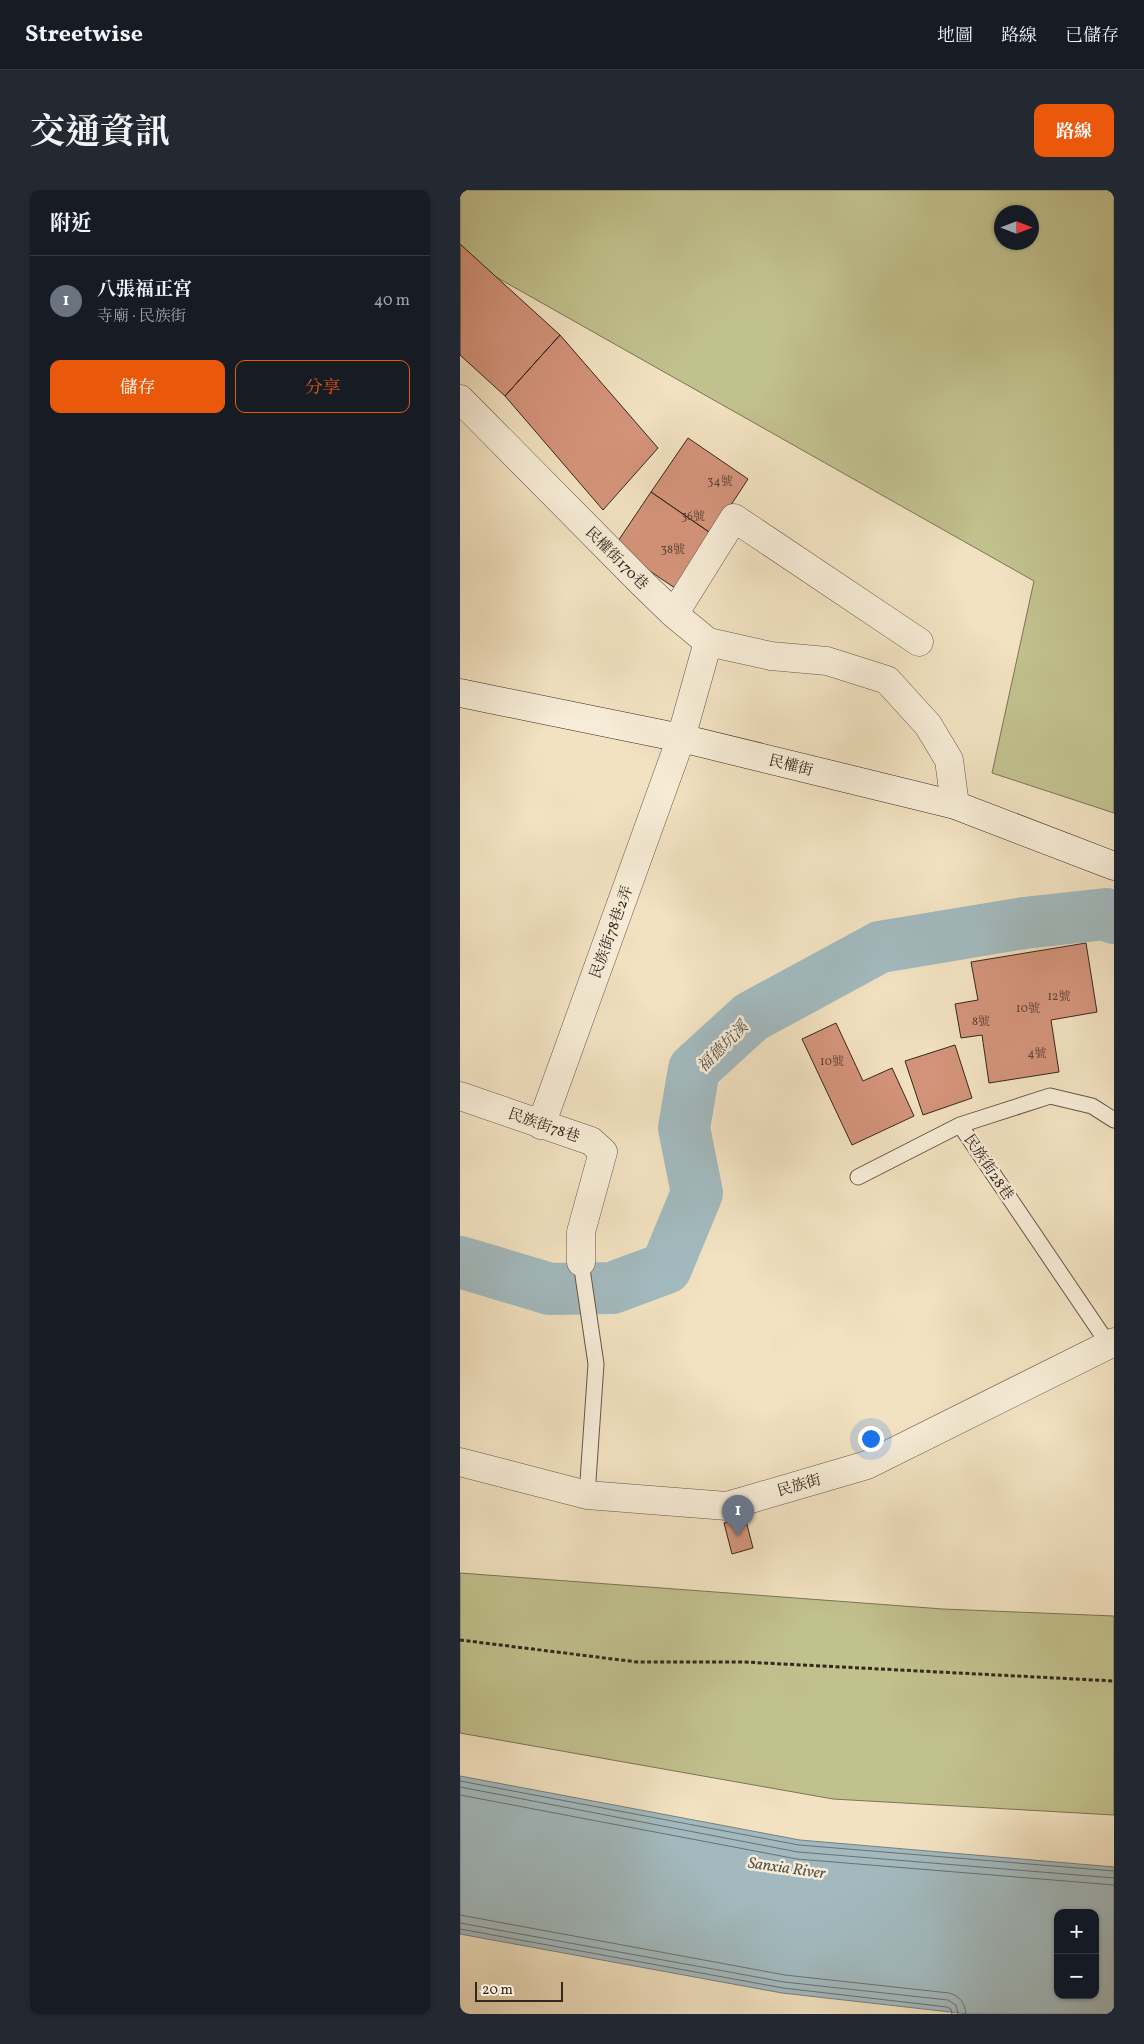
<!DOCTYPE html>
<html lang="zh-TW">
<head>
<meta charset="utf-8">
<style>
  :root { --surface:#171b24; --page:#242831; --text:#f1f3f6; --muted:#9ea1a6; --line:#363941; --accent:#ea580c }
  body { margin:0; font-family:Vollkorn,"Noto Serif TC",serif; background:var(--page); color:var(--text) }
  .controls { position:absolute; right:15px; bottom:15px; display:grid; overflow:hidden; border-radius:10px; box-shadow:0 1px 4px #0004 }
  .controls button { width:45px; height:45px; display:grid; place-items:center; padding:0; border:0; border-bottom:1px solid var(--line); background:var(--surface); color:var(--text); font:25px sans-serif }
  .compass { position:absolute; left:534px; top:15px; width:45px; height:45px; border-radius:50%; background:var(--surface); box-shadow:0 1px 4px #0004; rotate:90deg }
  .scale { position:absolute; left:15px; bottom:12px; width:88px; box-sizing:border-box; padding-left:5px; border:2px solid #35271e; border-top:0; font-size:14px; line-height:18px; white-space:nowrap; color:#35271e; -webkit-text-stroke:4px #f7ecd7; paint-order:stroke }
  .you { position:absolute; left:410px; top:1248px; width:18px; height:18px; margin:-12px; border:4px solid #fff; border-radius:50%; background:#1a73e8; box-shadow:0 0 0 8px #1a73e833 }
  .badge { display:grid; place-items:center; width:32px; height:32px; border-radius:50%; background:var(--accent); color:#fff; font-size:16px; font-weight:700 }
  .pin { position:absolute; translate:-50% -41px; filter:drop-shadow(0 1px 2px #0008) }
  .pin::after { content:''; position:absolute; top:26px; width:18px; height:15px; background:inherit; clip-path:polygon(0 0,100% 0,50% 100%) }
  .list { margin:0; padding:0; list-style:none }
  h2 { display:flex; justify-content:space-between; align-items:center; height:65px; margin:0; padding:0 20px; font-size:21px }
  h2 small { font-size:16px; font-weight:400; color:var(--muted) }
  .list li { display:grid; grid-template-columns:32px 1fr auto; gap:15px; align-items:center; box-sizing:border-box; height:90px; padding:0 20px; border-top:1px solid var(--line) }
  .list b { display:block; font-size:19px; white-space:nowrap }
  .list p { margin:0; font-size:16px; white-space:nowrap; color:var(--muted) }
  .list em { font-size:16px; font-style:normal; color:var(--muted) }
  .actions { display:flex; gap:10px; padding:15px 20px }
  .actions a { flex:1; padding:11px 0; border:1px solid var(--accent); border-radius:10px; text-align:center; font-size:18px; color:var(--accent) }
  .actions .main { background:var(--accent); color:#fff }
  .map { position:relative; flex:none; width:654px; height:1824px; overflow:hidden; border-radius:10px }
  header { display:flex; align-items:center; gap:30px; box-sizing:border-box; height:70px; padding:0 25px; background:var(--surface); border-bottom:1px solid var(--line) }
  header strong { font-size:24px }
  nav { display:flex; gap:28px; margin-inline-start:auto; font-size:18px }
  .intro { display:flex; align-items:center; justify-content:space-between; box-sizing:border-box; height:120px; padding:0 30px }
  h1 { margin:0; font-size:35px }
  .button { padding:12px 22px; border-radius:10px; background:var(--accent); color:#fff; font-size:18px; font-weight:700 }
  main { display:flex; gap:30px; padding:0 30px }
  aside { flex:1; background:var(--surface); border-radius:10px; box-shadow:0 1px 4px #0004 }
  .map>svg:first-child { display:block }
</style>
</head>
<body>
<header>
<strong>Streetwise</strong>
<nav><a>地圖</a><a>路線</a><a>已儲存</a></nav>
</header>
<div class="intro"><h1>交通資訊</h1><a class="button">路線</a></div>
<main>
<aside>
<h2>附近<small></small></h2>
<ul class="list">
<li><span class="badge" style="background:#6b7280">1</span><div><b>八張福正宮</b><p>寺廟 · 民族街</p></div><em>40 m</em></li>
</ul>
<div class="actions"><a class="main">儲存</a><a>分享</a></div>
</aside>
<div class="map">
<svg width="654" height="1824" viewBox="0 0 654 1824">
  <rect width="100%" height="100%" fill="#f2e2c1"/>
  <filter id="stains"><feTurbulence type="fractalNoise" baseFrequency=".004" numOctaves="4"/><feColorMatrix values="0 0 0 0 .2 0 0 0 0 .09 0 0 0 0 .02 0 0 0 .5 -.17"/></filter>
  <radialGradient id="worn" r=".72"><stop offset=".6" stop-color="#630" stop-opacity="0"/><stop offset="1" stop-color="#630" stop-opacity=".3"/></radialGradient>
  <path fill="#c1c18e" stroke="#7b7456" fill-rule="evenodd" d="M0,0h654v623l-122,-40 42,-192 -538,-304 -36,-33zM542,22h30v30h-30z
    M0,1383l483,36 171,7v199l-281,-16 -373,-66z"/>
  <path fill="#a2babf" stroke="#767f7f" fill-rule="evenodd" d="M0,1586l340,64 314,27v147h-146l-186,-21 -322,-59zM598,1723h37v82h-37z"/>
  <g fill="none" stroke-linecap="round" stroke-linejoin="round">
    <path stroke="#6c706e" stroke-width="1" d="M0,1591l339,64 315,26
      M0,1597l338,65 316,26
      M0,1605l337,64 317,26
      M0,1725l325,60 164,18c11,3 16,10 17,21
      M0,1733l324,59 164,18 8,5 2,9
      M0,1739l323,59 164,19 4,2 1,5"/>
    <path stroke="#a2babf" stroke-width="52" d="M0,1072l90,27 62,-1 54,-20 31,-75 -13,-65 10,-59 57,-52 129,-70 144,-24 82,-9 8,4"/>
  </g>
  <path fill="#d4947b" stroke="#35271e" d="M0,54l100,91 -55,61 -45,-41z
    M100,145l98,113 -55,62 -98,-114z
    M228,248l60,41 -36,55 -61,-42z
    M191,302l61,42 -37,54 -61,-41z
    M626,753l11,69 -46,8 8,52 -70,11 -7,-48 -21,3 -6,-34 23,-4 -7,-38z
    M376,833l27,58 29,-13 22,48 -62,29 -50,-106z
    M495,855l17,53 -49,17 -18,-54z
    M285,1327l8,31 -21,6 -8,-31z"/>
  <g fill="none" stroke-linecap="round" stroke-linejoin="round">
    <g stroke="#645647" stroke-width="17">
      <path id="lane" d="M398,987l102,-52
        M121,1072l15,102 -9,131
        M649,1155l-149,-220 90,-29 42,10 22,14"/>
    </g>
    <g stroke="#645647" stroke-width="29">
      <path id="street" d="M0,209l181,183 33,32 34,28 -27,96 -140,387
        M214,424l60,-96 185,124
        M248,452l63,14 56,5 60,19 41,45 21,35 6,45
        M0,906l131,45 12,11 -22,80v30
        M0,1272l127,33 140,11 140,-41 247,-123"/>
    </g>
    <g stroke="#35271e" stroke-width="29">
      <path id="secondary" d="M0,503l221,45 274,67 159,61"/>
    </g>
    <path stroke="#35271e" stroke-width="3" stroke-dasharray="4 2.5" stroke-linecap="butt" d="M0,1450l177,22h107l370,19"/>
    <use href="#lane" stroke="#f7ecd7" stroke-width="15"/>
    <use href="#street" stroke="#f7ecd7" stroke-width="28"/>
    <use href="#secondary" stroke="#f7ecd7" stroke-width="28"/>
  </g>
  <g text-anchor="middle" stroke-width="5" stroke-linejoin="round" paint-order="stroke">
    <g font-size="12" fill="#5d4235">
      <text x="260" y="295">34號</text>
      <text x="233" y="330">36號</text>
      <text x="213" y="363">38號</text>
      <text x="599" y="810">12號</text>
      <text x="568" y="822">10號</text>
      <text x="521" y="835">8號</text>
      <text x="577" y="867">4號</text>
      <text x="372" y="875">10號</text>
    </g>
    <g font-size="15" fill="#35271e" stroke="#f7ecd7">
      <text transform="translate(157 368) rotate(45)" y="5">民權街170巷</text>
      <text transform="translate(331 575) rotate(14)" y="5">民權街</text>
      <text transform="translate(151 742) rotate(-70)" y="5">民族街78巷2弄</text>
      <text transform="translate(84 935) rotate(19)" y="5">民族街78巷</text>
      <text transform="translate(529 977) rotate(56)" y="5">民族街28巷</text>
      <text transform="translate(339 1295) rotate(-16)" y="5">民族街</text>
    </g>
    <g font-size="16" font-style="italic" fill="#56534e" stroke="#f7ecd7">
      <text transform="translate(262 856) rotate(-45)" y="6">福德坑溪</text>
      <text transform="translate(327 1677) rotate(8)" y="6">Sanxia River</text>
    </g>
  </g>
  <rect width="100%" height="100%" filter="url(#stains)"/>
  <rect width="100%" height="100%" fill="url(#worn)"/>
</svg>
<div class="controls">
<button>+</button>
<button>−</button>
</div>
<svg class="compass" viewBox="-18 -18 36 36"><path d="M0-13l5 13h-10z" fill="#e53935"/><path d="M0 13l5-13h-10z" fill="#9ea1a6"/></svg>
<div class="scale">20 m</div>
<div class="you"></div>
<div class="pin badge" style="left:278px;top:1346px;background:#6b7280">1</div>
</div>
</main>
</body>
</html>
